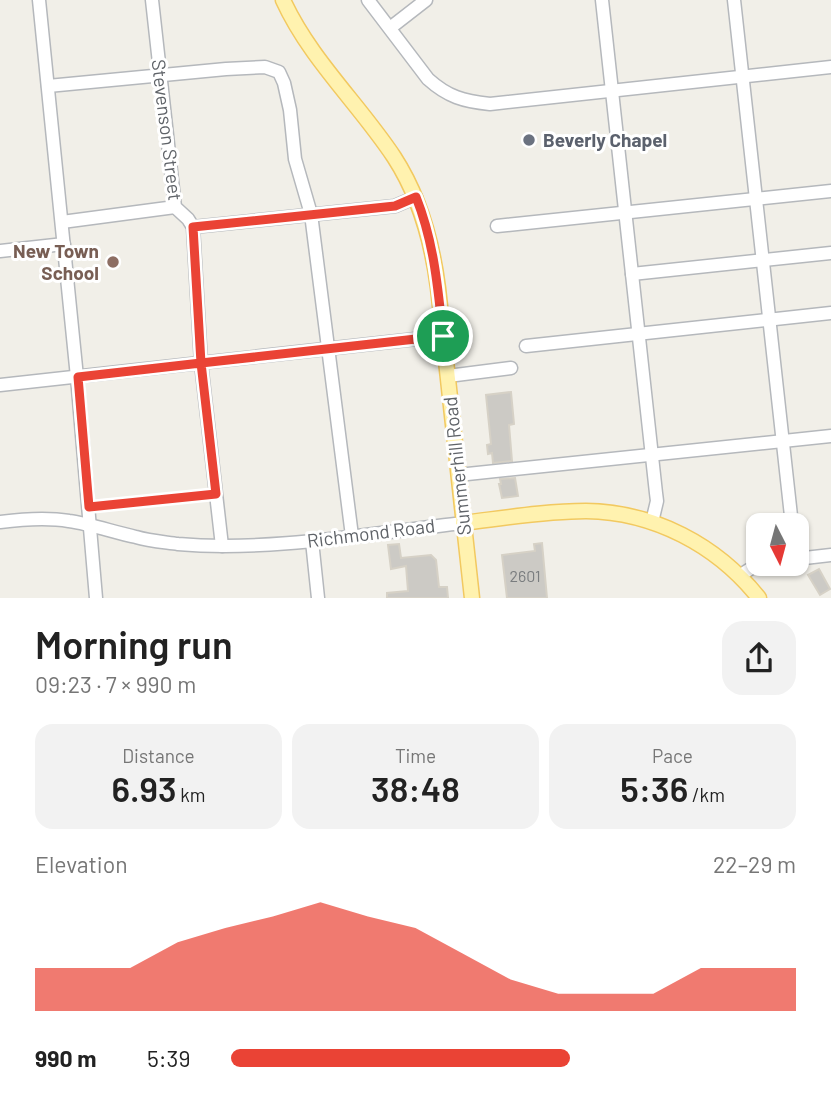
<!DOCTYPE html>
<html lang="en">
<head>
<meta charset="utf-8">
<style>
	:root { --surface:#fff; --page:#f2f2f2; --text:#222; --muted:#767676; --accent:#ea4335 }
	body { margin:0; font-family:Barlow,sans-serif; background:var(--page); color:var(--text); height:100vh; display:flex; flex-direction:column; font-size:26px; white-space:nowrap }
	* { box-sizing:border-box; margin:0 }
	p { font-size:23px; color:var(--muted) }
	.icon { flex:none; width:38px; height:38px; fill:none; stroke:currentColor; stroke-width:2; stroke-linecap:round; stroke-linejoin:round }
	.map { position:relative; height:598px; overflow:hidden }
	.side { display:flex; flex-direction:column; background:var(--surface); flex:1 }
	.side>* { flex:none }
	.needle { width:46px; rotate:174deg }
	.buttons { position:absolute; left:746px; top:513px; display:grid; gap:14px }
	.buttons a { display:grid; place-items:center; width:63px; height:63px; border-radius:14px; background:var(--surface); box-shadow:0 2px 5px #0004; font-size:35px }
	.pin { position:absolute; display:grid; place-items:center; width:60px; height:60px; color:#fff; margin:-30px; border:4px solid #fff; border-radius:50%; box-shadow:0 2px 7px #0007 }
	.round { display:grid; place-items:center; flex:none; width:74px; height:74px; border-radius:21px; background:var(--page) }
	.overview { display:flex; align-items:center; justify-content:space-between; height:119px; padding:0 35px }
	h1 { font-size:38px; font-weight:600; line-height:52px }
	.figures { display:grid; grid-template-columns:repeat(3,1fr); gap:10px; height:119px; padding:7px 35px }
	.figures div { display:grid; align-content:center; border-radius:18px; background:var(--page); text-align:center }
	.figures b { font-size:35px; font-weight:600 }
	.figures small { font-size:19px; font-weight:400 }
	.figures p { font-size:19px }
	.chart { height:196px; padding:14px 35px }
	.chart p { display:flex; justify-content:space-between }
	.chart svg { width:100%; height:126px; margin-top:7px; fill:var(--accent); opacity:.7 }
	ul { padding:0 35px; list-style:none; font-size:23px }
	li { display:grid; grid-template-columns:112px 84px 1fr; align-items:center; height:52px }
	li i { height:18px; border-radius:9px; background:var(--accent) }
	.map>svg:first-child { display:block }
	.building { fill:#cccac5; stroke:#d6d1c6; stroke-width:2 }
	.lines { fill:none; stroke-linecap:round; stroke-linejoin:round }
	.minor-casing { stroke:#b5b8bc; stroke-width:15 }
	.major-casing { stroke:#f2c960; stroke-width:17 }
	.path { stroke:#9cc7a9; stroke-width:2; stroke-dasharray:7 3.5; stroke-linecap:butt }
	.minor { stroke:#fff; stroke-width:12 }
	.major { stroke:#fff2af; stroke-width:14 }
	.route-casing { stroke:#fff; stroke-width:14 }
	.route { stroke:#ea4335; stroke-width:9 }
	.worship-dot { fill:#6b7280; stroke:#fff; stroke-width:2.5 }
	.education-dot { fill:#8d6e63; stroke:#fff; stroke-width:2.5 }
	.labels { text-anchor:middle; stroke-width:6; stroke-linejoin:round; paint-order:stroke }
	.number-label { font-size:16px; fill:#7a7d7f }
	.street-label { font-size:19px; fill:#5f6368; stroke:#fff }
	.worship-label { font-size:19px; font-weight:bold; fill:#5b616d; stroke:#fff; text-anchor:start }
	.education-label { font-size:19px; font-weight:bold; fill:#785e54; stroke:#fff; text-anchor:end }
</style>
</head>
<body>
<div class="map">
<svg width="831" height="598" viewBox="0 0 831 598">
	<rect width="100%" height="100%" fill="#f1efe8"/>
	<g class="building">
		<polygon points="511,392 514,424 509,425 512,461 493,463 492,453 488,454 487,445 491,444 486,395"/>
		<polygon points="515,478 518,496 502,498 499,484 501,484 500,479"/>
		<polygon points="542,543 547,598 507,598 502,555 535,551 534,544"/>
		<polygon points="399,544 401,558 431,555 436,560 439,587 447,587 448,598 387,598 387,593 408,591 406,566 391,569 388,545"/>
		<polygon points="819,569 830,589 820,595 808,575"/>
	</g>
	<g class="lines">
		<defs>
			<g id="minor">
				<polyline points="39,0 77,377 96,598"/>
				<polyline points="152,0 175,207 188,219 193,227 201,363 222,546"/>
				<path d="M368 0 428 79C448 97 463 101 490 104L831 67"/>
				<polyline points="602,0 656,493 657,501 652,522"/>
				<polyline points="734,0 792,525"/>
				<polyline points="390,28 426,0"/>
				<polyline points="48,86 226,69 265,67 279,72 284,83 290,110 295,159 311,214 352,536"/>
				<polyline points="62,222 175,207"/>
				<polyline points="497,226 831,191"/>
				<polyline points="193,227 395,206 416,197"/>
				<polyline points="0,251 64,244"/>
				<polyline points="632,274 831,253"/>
				<polyline points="526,346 831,313"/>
				<polyline points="448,376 511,368"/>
				<polyline points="0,385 443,336"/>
				<polyline points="458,475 831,436"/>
				<path d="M0 522C23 519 46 517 69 521 91 524 113 532 136 537 149 541 164 542 178 544 270 552 371 533 463 523"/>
				<polyline points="312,541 318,598"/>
				<polyline points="796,559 831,555"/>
				<polyline points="739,576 758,564"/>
			</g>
			<g id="major">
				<path d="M283 0C310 59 359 104 394 157 420 197 432 241 438 288L472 598"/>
				<path d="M463 523C504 518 546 511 586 511 654 512 717 545 759 598"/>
			</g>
		</defs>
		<use href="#minor" class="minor-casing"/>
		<use href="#major" class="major-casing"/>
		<polyline class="path" points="99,506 205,496"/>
		<use href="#minor" class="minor"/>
		<use href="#major" class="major"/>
	</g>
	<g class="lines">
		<defs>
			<path id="route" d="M443 336C438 288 434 242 416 197L395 206 193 227 201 363 78 377 89 507 216 494 201 363 443 336"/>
		</defs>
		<use href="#route" class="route-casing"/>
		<use href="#route" class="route"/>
	</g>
	<circle class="worship-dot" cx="529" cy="140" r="7"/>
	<circle class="education-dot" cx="113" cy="262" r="7"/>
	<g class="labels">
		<g class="number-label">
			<text x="525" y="582">2601</text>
		</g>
		<g class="street-label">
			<text transform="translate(167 130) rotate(83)" y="7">Stevenson Street</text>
			<text transform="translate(457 466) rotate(-96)" y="7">Summerhill Road</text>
			<text transform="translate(371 533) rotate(-7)" y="7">Richmond Road</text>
		</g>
		<g class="worship-label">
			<text x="543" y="147">Beverly Chapel</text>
		</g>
		<g class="education-label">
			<text x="99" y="258">New Town<tspan x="99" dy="22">School</tspan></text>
		</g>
	</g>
</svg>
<div class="buttons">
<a><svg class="needle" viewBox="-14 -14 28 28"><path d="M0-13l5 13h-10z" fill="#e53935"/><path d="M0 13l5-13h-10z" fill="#767676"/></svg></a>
</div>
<div class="pin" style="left:443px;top:336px;background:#1e9e55"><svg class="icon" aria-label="arrive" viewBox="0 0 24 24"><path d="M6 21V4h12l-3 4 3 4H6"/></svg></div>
</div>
<section class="side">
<div class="overview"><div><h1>Morning run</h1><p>09:23 · 7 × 990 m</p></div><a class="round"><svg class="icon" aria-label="share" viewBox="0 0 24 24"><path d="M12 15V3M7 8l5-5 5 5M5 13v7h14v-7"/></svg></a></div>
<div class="figures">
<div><p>Distance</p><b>6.93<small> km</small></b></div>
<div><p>Time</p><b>38:48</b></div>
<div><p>Pace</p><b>5:36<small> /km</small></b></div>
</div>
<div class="chart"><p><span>Elevation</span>22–29 m</p>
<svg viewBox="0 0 160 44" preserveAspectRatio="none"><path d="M0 44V29L10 29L20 29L30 20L40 15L50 11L60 6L70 11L80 15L90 24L100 33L110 38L120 38L130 38L140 29L150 29L160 29V44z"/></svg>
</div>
<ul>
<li><b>990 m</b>5:39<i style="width:60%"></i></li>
</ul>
</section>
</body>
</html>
